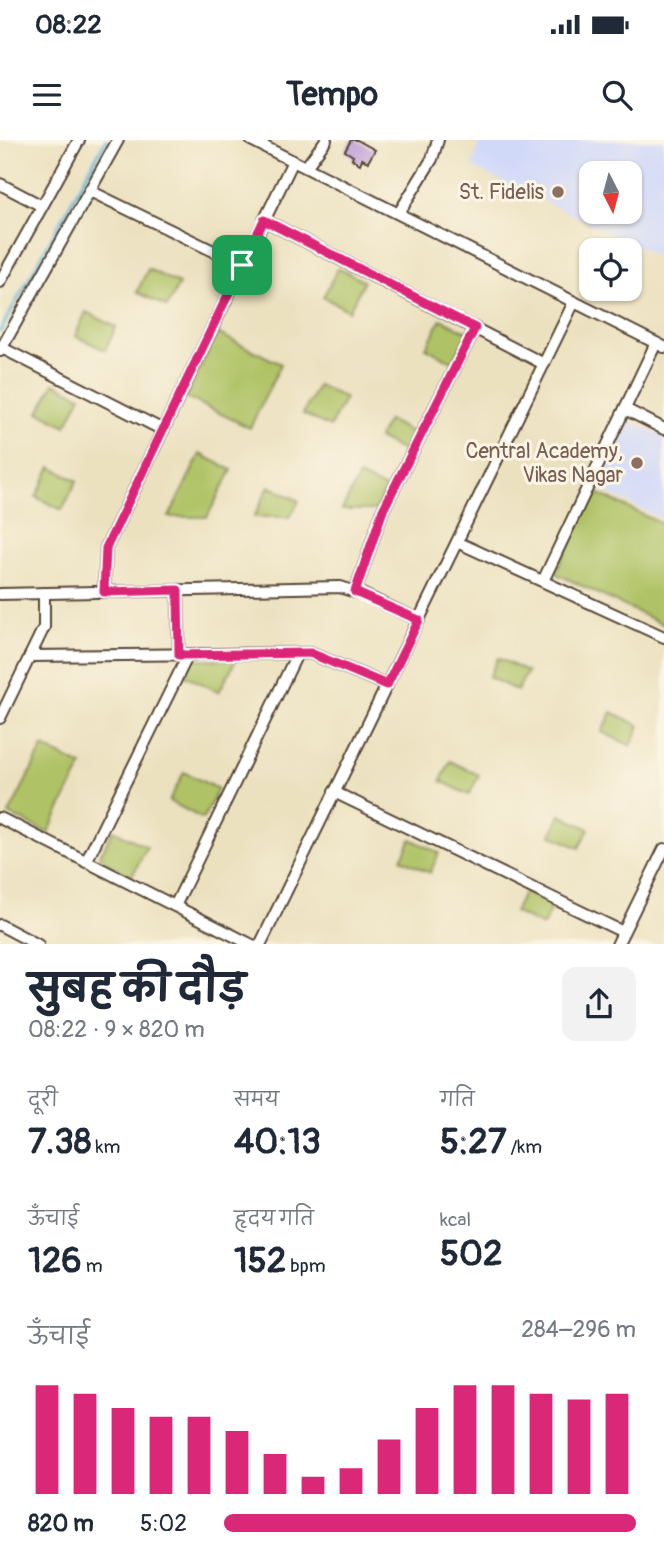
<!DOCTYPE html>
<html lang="hi">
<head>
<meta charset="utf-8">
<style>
	:root { --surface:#fff; --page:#f2f2f3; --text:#1f2937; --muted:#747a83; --accent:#db2777 }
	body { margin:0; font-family:Pangolin,"Playpen Sans Deva",sans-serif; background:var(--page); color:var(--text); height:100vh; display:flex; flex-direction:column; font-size:26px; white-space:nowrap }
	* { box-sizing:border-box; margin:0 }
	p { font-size:23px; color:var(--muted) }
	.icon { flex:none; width:38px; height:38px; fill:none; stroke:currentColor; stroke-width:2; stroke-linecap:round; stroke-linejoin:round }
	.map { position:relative; height:804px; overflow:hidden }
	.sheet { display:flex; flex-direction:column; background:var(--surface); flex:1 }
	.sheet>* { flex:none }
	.needle { width:46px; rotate:174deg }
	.fabs { position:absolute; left:579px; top:21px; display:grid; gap:14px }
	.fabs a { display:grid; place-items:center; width:63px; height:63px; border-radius:14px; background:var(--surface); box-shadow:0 2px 5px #0004; font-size:35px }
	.pin { position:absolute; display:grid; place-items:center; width:60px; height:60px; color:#fff; margin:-30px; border-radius:14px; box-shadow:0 4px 10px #0006 }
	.round { display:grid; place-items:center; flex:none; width:74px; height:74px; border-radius:14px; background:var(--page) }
	.summary { display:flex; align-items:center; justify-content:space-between; height:119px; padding:0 28px }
	h1 { font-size:38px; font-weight:700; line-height:52px }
	.metrics { display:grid; grid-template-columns:repeat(3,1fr); gap:10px; height:119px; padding:7px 28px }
	.metrics div { display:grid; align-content:center }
	.metrics b { font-size:35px; font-weight:700 }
	.metrics small { font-size:19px; font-weight:400 }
	.metrics p { font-size:19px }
	.chart { height:196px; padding:14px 28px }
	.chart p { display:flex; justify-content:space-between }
	.chart svg { width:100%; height:126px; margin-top:7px; stroke:var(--accent); stroke-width:6 }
	ul { padding:0 28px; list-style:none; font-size:23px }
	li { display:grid; grid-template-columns:112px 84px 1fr; align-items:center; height:52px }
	li i { height:18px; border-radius:9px; background:var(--accent) }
	.status { display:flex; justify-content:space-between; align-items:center; height:49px; padding:0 35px; background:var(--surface); direction:ltr }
	.status svg { height:19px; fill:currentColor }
	header { display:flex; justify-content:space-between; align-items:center; height:91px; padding:0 28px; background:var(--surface); font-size:32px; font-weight:700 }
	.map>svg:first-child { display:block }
	.built { fill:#d1d9f9; fill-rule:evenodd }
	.green { fill:#afc265; stroke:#757642; stroke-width:2 }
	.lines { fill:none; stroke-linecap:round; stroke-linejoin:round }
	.stream { stroke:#59b3d6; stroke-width:3.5 }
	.building { fill:#b693d8 }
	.minor-casing { stroke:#564536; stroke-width:14 }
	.minor { stroke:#fff; stroke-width:10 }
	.route-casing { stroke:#fff; stroke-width:14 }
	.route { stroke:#db2777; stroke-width:9 }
	.education-dot { fill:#8d6e63; stroke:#fcf5e5; stroke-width:2.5 }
	.labels { text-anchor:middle; stroke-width:6; stroke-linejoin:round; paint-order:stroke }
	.education-label { font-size:21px; fill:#785e54; stroke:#fcf5e5; text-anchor:end }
</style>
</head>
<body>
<div class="status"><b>08:22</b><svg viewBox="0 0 49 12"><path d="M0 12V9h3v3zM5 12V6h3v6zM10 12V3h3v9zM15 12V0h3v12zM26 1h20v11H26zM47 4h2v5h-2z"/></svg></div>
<header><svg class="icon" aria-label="menu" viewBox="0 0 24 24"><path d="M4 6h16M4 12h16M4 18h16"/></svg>Tempo<svg class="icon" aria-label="search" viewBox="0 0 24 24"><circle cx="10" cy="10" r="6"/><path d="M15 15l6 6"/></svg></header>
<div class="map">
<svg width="664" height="805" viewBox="0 0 664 805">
	<rect width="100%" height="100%" fill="#fcf5e5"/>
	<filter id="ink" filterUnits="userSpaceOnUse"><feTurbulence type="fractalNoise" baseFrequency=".0143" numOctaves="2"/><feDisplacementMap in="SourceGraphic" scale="14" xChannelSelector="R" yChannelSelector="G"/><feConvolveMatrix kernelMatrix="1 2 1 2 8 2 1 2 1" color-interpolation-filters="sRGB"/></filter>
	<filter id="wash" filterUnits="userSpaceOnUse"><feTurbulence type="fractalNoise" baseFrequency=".00686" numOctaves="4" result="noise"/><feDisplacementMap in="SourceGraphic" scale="28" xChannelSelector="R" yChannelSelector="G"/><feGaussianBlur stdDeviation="1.57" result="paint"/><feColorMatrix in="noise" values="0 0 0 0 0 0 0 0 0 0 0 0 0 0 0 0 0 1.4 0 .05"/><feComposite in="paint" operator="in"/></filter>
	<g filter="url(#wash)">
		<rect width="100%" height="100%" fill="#ece1bf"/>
		<g class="built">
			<path d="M480 0H664V119L472 27ZM592 33H630V72H592Z"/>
			<polygon points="630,281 664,297 664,380 597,348"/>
		</g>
		<g class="green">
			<polygon points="338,128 364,141 349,171 323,157"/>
			<polygon points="148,129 179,144 167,167 137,152"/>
			<polygon points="86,172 116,187 105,210 75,196"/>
			<polygon points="441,179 468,192 453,222 426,208"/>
			<polygon points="217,193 281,224 250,288 186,257"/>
			<polygon points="54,243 81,256 66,286 39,272"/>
			<polygon points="318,245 345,258 330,287 303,274"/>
			<polygon points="388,280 415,294 405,312 378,298"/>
			<polygon points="200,314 232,330 207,377 169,377"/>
			<polygon points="51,327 77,341 62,370 36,357"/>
			<polygon points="359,336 386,349 375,370 342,370"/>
			<polygon points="269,346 299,361 290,377 254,377"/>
			<polygon points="595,352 664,385 664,485 555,433"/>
			<polygon points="498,518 527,532 517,551 489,537"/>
			<polygon points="193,519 236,520 219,552 185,535"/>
			<polygon points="612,572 640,586 631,606 602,592"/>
			<polygon points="43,607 82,626 48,693 9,674"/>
			<polygon points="450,621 479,635 469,655 441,641"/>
			<polygon points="184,632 218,649 203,679 169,661"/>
			<polygon points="560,675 589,689 579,708 551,695"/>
			<polygon points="113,690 147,707 132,736 98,719"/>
			<polygon points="411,699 439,713 430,733 401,719"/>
			<polygon points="524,752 552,766 543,786 514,772"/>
		</g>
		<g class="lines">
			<polyline class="stream" points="0,191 106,0"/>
		</g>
		<g id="blocks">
			<polygon class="building" points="351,0 357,0 375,10 368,22 362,19 360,24 352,19 353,16 345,11"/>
		</g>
	</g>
	<g filter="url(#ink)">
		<use href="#blocks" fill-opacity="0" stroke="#564536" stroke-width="2"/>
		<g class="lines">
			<defs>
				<g id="minor">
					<polyline points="251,0 664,207"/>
					<polyline points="306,27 326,0"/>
					<polyline points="0,44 42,66"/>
					<polyline points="90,51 242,125"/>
					<polyline points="399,73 432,19 438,0"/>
					<polyline points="264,80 544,224"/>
					<polyline points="0,142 79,0"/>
					<polyline points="2,208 163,290"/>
					<polyline points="0,211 118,0"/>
					<polyline points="625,269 664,289"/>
					<polyline points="457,402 664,497"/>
					<polyline points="543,441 656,203"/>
					<polyline points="178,450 179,515"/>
					<polyline points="104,452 106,408 293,21"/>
					<polyline points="355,452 383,370 475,188"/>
					<polyline points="0,454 340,447 362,454 419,480"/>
					<polyline points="30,516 310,513 387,545"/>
					<polyline points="0,578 44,487 44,453"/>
					<polyline points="334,652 623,792"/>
					<polyline points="0,678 252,805"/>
					<polyline points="86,722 188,515"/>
					<polyline points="175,766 297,514"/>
					<polyline points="0,785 38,805"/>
					<polyline points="260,805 574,162"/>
					<polyline points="617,805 664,709"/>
				</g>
			</defs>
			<use href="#minor" class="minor-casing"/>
			<use href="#minor" class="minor"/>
		</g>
	</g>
	<g class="lines" filter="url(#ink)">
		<defs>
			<polygon id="route" points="264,80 475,188 383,370 355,452 419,480 387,545 310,513 179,515 178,450 104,452 106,408"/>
		</defs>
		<use href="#route" class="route-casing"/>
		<use href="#route" class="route"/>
	</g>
	<g class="education-dot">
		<circle cx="558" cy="52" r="7"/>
		<circle cx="637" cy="323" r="7"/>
	</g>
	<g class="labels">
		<g class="education-label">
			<text x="544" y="59">St. Fidelis</text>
			<text x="623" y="318">Central Academy,<tspan x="623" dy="24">Vikas Nagar</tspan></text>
		</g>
	</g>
</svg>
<div class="fabs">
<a><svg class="needle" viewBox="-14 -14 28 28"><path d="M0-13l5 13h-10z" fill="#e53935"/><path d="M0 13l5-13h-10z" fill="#747a83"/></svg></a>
<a><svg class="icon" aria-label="locate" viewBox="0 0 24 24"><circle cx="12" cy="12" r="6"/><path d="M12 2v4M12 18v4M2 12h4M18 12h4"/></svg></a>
</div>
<div class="pin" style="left:242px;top:125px;background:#1e9e55"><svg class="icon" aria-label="arrive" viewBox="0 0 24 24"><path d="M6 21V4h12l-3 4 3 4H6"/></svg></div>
</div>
<section class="sheet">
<div class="summary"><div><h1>सुबह की दौड़</h1><p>08:22 · 9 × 820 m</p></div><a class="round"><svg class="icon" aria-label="share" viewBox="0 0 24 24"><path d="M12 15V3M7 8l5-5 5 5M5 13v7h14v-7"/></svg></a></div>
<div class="metrics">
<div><p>दूरी</p><b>7.38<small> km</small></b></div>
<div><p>समय</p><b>40:13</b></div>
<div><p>गति</p><b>5:27<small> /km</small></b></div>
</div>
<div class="metrics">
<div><p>ऊँचाई</p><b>126<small> m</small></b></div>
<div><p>हृदय गति</p><b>152<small> bpm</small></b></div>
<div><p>kcal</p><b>502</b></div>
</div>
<div class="chart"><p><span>ऊँचाई</span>284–296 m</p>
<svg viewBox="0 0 160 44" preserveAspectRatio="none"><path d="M5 44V6M15 44V9M25 44V14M35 44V17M45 44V17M55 44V22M65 44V30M75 44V38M85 44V35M95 44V25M105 44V14M115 44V6M125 44V6M135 44V9M145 44V11M155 44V9"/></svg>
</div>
<ul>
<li><b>820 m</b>5:02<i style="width:100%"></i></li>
</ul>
</section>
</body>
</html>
